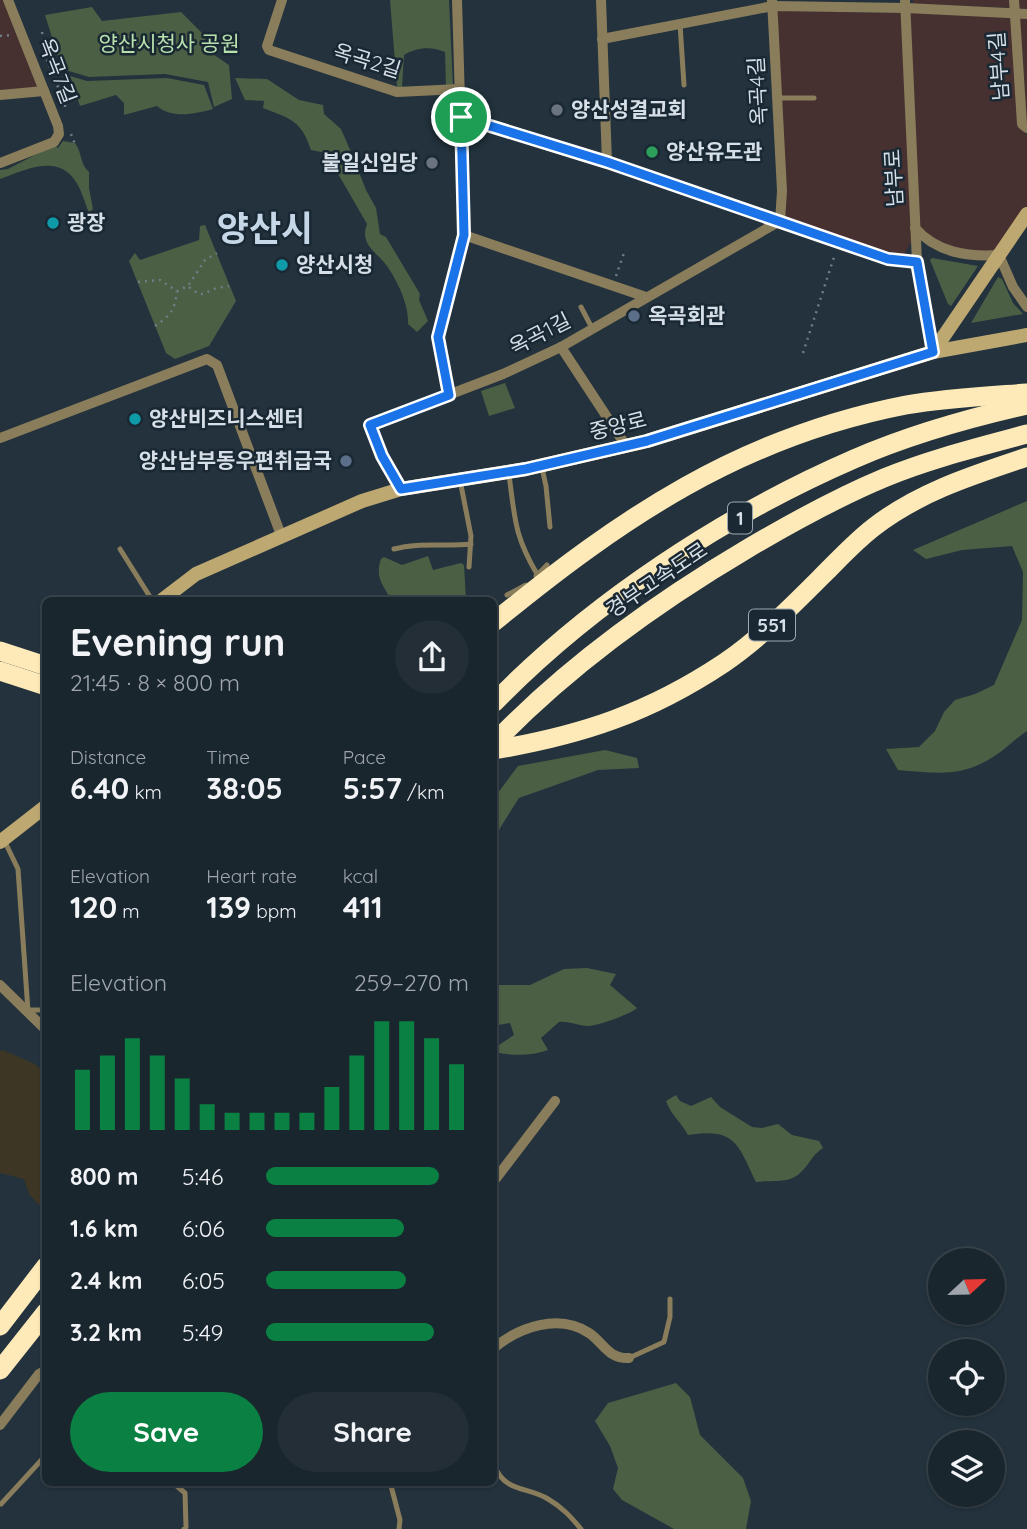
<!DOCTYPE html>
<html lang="en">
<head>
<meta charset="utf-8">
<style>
	:root { --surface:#1a262e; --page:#232e36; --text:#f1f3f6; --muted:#9fa5aa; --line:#38434a; --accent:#0b8043 }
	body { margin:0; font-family:Quicksand,"Noto Sans KR",sans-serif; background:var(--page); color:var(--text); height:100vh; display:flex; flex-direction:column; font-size:26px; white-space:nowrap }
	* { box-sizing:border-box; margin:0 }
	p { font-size:23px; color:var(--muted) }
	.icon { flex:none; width:38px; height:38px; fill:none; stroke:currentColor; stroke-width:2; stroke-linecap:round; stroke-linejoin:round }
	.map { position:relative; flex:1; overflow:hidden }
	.details { position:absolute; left:42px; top:597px; width:455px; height:889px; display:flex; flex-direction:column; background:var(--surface); border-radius:10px; box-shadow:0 2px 5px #0004,0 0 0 2px var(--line) }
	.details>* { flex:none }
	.needle { width:46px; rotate:68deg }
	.tools { position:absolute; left:928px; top:1248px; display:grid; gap:14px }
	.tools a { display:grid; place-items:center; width:77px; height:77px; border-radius:50%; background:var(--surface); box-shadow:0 2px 5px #0004,0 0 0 2px var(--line); font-size:35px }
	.pin { position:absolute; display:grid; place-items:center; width:60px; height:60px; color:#fff; margin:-30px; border:4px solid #fff; border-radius:50%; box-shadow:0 2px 7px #0007 }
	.round { display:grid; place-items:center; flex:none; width:74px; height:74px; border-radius:37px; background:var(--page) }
	.summary { display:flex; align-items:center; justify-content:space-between; height:119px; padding:0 28px }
	h1 { font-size:38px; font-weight:700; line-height:52px }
	.figures { display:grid; grid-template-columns:repeat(3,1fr); gap:10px; height:119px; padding:7px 28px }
	.figures div { display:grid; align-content:center }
	.figures b { font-size:30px; font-weight:700 }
	.figures small { font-size:19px; font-weight:400 }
	.figures p { font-size:19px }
	.chart { height:196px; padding:14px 28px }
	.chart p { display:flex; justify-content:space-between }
	.chart svg { width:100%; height:126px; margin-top:7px; stroke:var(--accent); stroke-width:6 }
	.action { display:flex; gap:14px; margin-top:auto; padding:14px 28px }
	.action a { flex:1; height:80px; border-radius:42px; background:var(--accent); color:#fff; font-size:28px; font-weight:700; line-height:80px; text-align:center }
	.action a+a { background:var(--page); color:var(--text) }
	ul { padding:0 28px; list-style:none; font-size:23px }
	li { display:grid; grid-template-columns:112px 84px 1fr; align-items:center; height:52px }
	li i { height:18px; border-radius:9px; background:var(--accent) }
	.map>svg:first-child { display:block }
	.commercial { fill:#463130 }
	.industrial { fill:#3e3625 }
	.green { fill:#4b5f45 }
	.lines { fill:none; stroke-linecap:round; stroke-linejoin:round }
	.path { stroke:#707c86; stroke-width:2.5; stroke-dasharray:2 5; stroke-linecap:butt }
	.lane { stroke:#8a7d5b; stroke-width:5 }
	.street { stroke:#8a7d5b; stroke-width:10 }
	.secondary { stroke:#bda872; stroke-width:14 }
	.highway { stroke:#fdeab8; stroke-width:19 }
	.route-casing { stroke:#fff; stroke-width:14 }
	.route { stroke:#1a73e8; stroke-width:9 }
	.worship-dot { fill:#6b7280; stroke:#192833; stroke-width:2.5 }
	.leisure-dot { fill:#2e9e5b; stroke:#192833; stroke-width:2.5 }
	.culture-dot { fill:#0f9aa8; stroke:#192833; stroke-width:2.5 }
	.service-dot { fill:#5c6f8a; stroke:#192833; stroke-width:2.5 }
	.labels { text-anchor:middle; stroke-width:5; stroke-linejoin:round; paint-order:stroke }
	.shield { fill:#192833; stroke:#9da8b1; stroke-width:2 }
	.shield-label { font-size:19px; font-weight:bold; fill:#d6dfe7 }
	.park-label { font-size:21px; fill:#b7e0ac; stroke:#192833 }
	.street-label { font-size:21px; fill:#d6dfe7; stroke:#192833 }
	.poi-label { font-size:21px; font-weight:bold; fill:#d6dfe7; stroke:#192833; text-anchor:start }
	.town-label { font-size:35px; font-weight:bold; fill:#c6d8e8; stroke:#192833 }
</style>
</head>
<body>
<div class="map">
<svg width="1027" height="1529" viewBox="0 0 1027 1529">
	<rect width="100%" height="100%" fill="#23323d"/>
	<g class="commercial">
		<polygon points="0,0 6,0 42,89 0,93"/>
		<polygon points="913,0 1027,0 1027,126 1013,8 913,4"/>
		<polygon points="777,11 901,13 912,241 905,253 891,255 783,219"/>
		<polygon points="910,11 1012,15 1019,127 1027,135 1027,208 996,252 977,253 943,246 918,226"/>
	</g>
	<polygon class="industrial" points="3,1050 35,1064 45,1073 45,1200 39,1205 29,1194 24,1179 0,1173 0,1051"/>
	<g class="green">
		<path d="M390 0H449L453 86 446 87 445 52C432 46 416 47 404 55L402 88 397 87Z"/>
		<polygon points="92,7 102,21 181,12 205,36 207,50 229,65 232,99 214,107 208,82 165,74 89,77 62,69 45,15"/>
		<path d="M70 76 87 81 167 78 204 85 213 109C195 114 172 119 157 106L124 115V103L116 95 80 106Z"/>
		<path d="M235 78 267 79 299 100 323 105 324 114 341 129 351 152 366 190 376 208 380 234 386 237 420 294 419 300 428 321 417 332 408 324C409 305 398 282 387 266 377 252 359 245 367 224L326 153 311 150C301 120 291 119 263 108L264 101 245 100Z"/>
		<path d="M63 141 75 143C82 152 80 165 89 172V188L93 209 89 213C85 203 82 191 76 182 58 153 25 170 0 179V170L8 169 54 145 58 148Z"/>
		<polygon points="205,225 236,301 209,346 175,359 166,353 129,261 135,253 140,260 199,240 200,226"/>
		<polygon points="932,258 978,266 951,306 948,304 930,260"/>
		<polygon points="998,277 1002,279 1013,303 1023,314 971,323"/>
		<polygon points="505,383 515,408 489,416 481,391"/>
		<path d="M1027 501V731C1016 738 1007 748 996 755 963 778 936 773 898 770L886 749 919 747 935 731 944 712 955 700 975 694 994 685 1022 620 1023 572 1012 546 962 550 926 559 913 550Z"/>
		<path d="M428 556 433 570 461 563 464 565 466 600 391 599C382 584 375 576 381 559L384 557 402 565Z"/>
		<polygon points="605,750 637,758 639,768 598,770 519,798 500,828 494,844 494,798 518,766"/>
		<path d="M587 968 616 974 610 985 637 1008C631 1014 597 1026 588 1026 578 1026 569 1021 559 1022L541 1038 548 1050C530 1056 514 1056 494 1052L499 1045 514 1035 510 1023 498 1025 494 1012V985H530L564 969Z"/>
		<path d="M676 1095 680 1101 691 1106 711 1097 720 1107 752 1127 762 1128 778 1124 792 1135 819 1141 823 1148C811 1156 810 1164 800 1173 789 1184 770 1180 756 1182 738 1145 736 1127 688 1135 681 1122 671 1115 666 1101Z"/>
		<polygon points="676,1383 690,1397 700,1435 743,1478 751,1501 746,1529 674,1529 622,1500 613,1489 618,1468 610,1446 595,1421 608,1403"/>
	</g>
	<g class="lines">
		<g class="path">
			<polyline points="42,32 46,58 65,104 65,111"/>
			<polyline points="0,36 12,35"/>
			<polyline points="71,134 75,144"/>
			<polyline points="616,276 624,253"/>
			<polyline points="138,282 160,280 177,291 188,286 205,260 217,253"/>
			<path d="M189 287C204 299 202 293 217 288 221 287 225 287 229 286"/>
			<path d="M155 326C170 316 175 310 177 291"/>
			<polyline points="803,353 835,254"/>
		</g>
		<g class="lane">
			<polyline points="680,24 684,85"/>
			<polyline points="777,98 814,98"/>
			<polyline points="581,307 592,328"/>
			<polyline points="542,468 546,486 550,527"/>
			<path d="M509 475C515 518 514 535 537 574"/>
			<polyline points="460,480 471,536 469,567"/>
			<polyline points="120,549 152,600"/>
			<path d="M394 549C419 542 445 547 471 544"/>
			<polyline points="536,576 547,565"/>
			<polyline points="507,595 526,585"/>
			<polyline points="5,842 18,869 28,1011"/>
			<polyline points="28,1010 46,1010"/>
			<polyline points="629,1358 664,1342 670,1317 670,1299"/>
			<path d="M494 1465C505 1493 527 1486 548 1499 562 1507 571 1517 581 1529"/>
			<polyline points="172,1482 185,1493 186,1527 184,1529"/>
			<polyline points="390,1482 400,1520 399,1529"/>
			<polyline points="1,1504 46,1455"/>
		</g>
		<g class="street">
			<polyline points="282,0 267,46 269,50 397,92 460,89"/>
			<polyline points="601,0 607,162"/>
			<polyline points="905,0 917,262 933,352"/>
			<polyline points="1014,0 1022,124 1027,128"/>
			<polyline points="602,39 773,6 906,8 1027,14"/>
			<polyline points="0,95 44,91"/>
			<polyline points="461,117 607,162 888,259 917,262"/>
			<polyline points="0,163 54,142 59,134 58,126 8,0"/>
			<path d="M915 228C937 253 968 257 999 255L1013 287 1027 307"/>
			<polyline points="464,235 646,297"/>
			<polyline points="561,347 626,446"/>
			<polyline points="449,395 438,337 464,235 457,0"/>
			<polyline points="0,438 207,359 217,365 281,535"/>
			<polyline points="401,489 382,456 370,425 503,374 561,347 780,221 782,191 772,0"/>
			<polyline points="0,985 46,1030"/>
			<polyline points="494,1181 555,1101"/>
			<path d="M494 1348C519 1327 559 1313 589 1333 604 1343 608 1359 629 1358"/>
			<polyline points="0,1425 39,1374 46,1370"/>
		</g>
		<g class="secondary">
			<polyline points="933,352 1027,335"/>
			<polyline points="162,600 196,574 362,501 401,489 526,469 647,441 933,352 1027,214"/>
			<polyline points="0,842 46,806"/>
		</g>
		<g class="highway">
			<path d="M494 622C621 518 740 437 906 405 946 398 987 396 1027 393"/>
			<polyline points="0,651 46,666"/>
			<polyline points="0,671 46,686"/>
			<path d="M494 703C592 602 725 515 854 459 909 435 969 418 1027 405"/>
			<path d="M494 743C568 666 654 604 747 549 791 523 836 498 884 478 930 459 979 447 1027 434"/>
			<path d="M494 750C582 735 649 713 724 663 762 637 795 603 827 571 842 556 857 540 874 527 919 492 973 475 1027 457"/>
			<polyline points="0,1326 46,1266"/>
			<polyline points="0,1370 46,1312"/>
		</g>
	</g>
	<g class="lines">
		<defs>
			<polygon id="route" points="461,117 607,162 888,259 917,262 933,352 647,441 526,469 401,489 382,456 370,425 449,395 438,337 464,235"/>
		</defs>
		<use href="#route" class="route-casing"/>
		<use href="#route" class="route"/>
	</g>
	<g class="worship-dot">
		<circle cx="557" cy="110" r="7"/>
		<circle cx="432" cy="163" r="7"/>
	</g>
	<circle class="leisure-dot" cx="652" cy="152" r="7"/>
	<g class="culture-dot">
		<circle cx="53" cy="223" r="7"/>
		<circle cx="282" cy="265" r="7"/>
		<circle cx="135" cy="419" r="7"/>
	</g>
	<g class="service-dot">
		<circle cx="634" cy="316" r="7"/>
		<circle cx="346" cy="461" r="7"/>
	</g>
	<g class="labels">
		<g class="shield">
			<rect x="728" y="502.5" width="24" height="31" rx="5"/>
			<rect x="749" y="609.5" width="46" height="31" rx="5"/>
		</g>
		<g class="shield-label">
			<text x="740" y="525">1</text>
			<text x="772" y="632">551</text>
		</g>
		<g class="park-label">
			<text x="169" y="51">양산시청사 공원</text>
		</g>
		<g class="street-label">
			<text transform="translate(367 61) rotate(17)" y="7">옥곡2길</text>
			<text transform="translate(999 66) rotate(-94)" y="7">남부4길</text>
			<text transform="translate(57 71) rotate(69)" y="7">옥곡7길</text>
			<text transform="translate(758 91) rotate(-93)" y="7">옥곡4길</text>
			<text transform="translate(894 178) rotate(-93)" y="7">남부로</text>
			<text transform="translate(540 334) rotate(-27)" y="7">옥곡1길</text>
			<text transform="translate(618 426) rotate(-14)" y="7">중앙로</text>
			<text transform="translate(657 580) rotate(-34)" y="7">경부고속도로</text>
		</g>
		<g class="poi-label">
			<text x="571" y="117">양산성결교회</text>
			<text x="666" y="159">양산유도관</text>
			<text x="418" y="170" text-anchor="end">불일신임당</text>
			<text x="67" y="230">광장</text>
			<text x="296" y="272">양산시청</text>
			<text x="648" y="323">옥곡회관</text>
			<text x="149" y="426">양산비즈니스센터</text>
			<text x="332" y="468" text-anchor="end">양산남부동우편취급국</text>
		</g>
		<g class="town-label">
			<text x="265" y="241">양산시</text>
		</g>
	</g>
</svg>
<div class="tools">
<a><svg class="needle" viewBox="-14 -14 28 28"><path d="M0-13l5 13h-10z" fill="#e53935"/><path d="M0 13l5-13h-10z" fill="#9fa5aa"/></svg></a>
<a><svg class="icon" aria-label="locate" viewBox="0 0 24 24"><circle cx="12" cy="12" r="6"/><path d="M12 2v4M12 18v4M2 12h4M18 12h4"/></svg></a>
<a><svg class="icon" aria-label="layers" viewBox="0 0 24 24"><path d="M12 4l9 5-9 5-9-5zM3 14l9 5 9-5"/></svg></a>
</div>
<div class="pin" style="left:461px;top:117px;background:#1e9e55"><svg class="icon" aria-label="arrive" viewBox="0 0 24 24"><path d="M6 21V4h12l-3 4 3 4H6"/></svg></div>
<section class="details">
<div class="summary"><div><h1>Evening run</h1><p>21:45 · 8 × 800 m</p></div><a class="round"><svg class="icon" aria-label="share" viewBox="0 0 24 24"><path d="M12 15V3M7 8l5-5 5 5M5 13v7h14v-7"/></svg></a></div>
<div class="figures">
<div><p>Distance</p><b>6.40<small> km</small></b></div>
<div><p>Time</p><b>38:05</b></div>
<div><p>Pace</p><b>5:57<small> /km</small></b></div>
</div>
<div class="figures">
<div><p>Elevation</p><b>120<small> m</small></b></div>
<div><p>Heart rate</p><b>139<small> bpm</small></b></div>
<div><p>kcal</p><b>411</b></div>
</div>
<div class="chart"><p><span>Elevation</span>259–270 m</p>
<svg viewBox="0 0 160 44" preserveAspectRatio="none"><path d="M5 44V23M15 44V18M25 44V12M35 44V18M45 44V26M55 44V35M65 44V38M75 44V38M85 44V38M95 44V38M105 44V29M115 44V18M125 44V6M135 44V6M145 44V12M155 44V21"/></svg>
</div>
<ul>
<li><b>800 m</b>5:46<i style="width:85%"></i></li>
<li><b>1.6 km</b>6:06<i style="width:68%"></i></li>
<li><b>2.4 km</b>6:05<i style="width:69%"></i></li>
<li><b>3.2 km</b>5:49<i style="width:83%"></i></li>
</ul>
<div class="action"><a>Save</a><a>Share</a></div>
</section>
</div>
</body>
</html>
